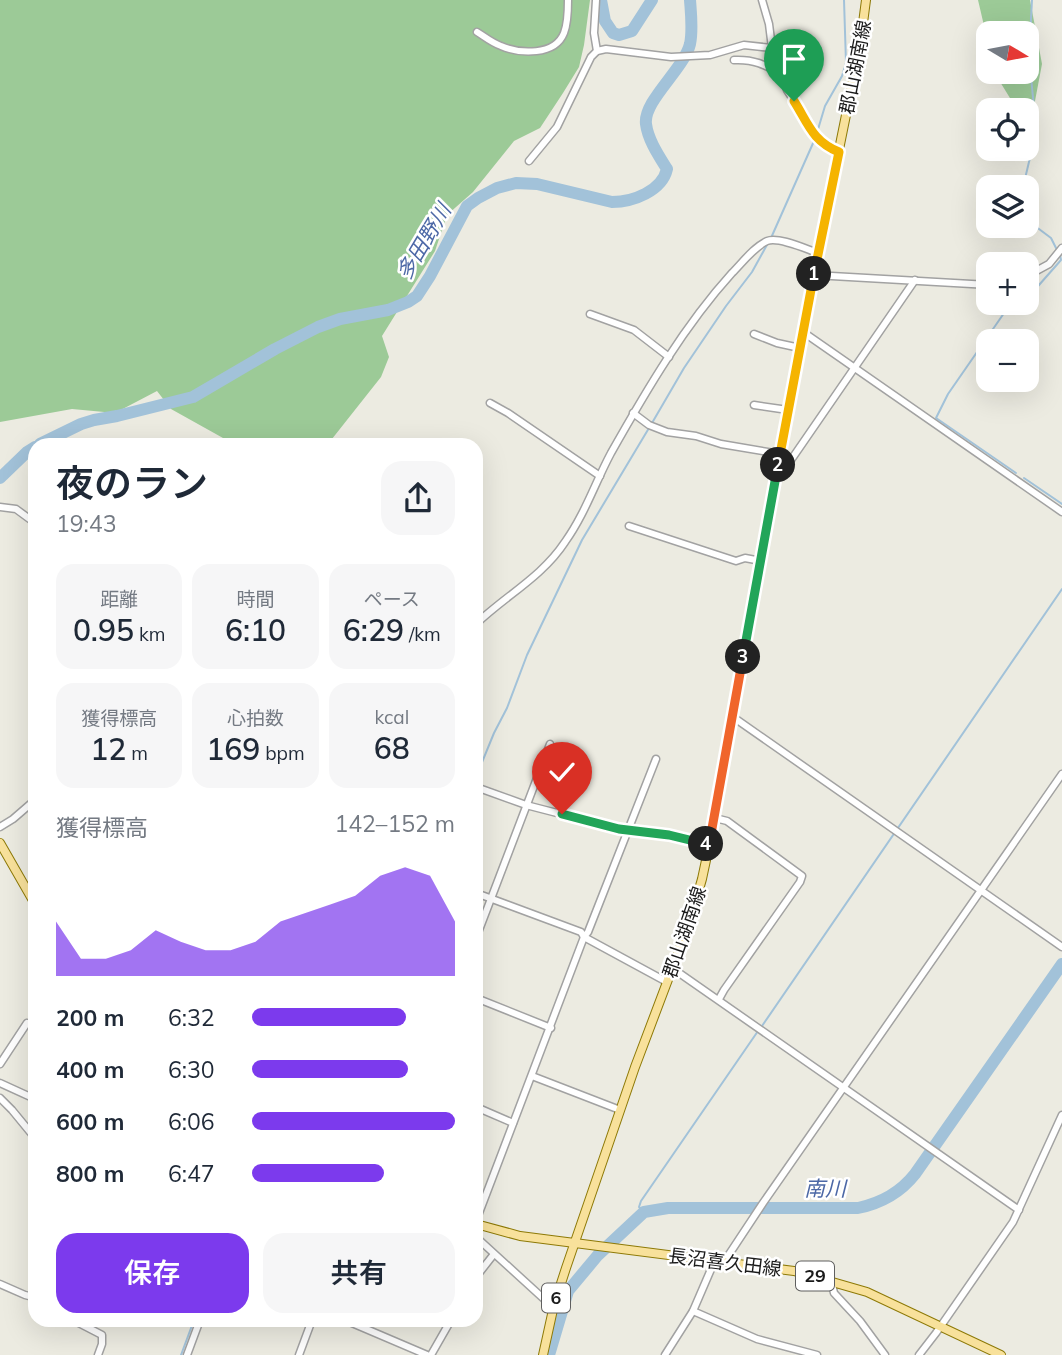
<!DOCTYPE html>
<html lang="ja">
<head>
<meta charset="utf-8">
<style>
	:root { --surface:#fff; --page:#f6f6f7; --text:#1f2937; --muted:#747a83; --accent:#7c3aed }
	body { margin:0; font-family:Mulish,"Noto Sans JP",sans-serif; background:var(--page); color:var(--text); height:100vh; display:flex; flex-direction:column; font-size:26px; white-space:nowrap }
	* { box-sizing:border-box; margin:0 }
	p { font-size:23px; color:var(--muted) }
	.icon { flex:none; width:38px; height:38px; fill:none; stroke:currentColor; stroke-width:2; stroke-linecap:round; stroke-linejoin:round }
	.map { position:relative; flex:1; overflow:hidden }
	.sheet { position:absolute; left:28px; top:438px; width:455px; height:889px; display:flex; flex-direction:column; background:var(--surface); border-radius:21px; box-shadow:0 7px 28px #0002 }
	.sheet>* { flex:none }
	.needle { width:46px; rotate:100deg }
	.fabs { position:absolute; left:976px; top:21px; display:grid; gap:14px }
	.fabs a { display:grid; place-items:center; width:63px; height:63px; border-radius:14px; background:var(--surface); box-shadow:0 7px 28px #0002; font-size:35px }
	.pin { position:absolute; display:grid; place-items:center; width:60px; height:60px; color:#fff; margin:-72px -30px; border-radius:50% 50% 50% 0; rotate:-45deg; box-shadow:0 0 7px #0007 }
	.pin .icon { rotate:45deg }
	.km { position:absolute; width:35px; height:35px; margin:-18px; border-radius:50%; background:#222; color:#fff; font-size:19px; line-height:35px; text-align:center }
	.round { display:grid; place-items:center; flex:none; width:74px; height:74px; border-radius:21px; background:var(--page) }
	.head { display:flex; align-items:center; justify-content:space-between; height:119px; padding:0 28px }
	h1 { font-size:38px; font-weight:600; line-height:52px }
	.stats { display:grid; grid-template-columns:repeat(3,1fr); gap:10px; height:119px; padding:7px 28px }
	.stats div { display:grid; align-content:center; border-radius:18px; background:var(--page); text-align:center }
	.stats b { font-size:30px; font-weight:600 }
	.stats small { font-size:19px; font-weight:400 }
	.stats p { font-size:19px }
	.chart { height:196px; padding:14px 28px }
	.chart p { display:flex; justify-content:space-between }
	.chart svg { width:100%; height:126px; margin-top:7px; fill:var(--accent); opacity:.7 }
	.cta { display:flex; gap:14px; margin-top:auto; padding:14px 28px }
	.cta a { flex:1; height:80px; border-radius:21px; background:var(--accent); color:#fff; font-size:28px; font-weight:600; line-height:80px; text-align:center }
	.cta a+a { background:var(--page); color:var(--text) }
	ul { padding:0 28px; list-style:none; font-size:23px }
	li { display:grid; grid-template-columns:112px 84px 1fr; align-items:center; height:52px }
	li i { height:18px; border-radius:9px; background:var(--accent) }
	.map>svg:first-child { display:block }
	.forest { fill:#9cca97 }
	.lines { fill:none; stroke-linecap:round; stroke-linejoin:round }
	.stream { stroke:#a2c2d9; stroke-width:2 }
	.river { stroke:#a2c2d9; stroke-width:12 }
	.minor-casing { stroke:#a2a2a2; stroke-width:9 }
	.major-casing { stroke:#8d7906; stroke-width:10 }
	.minor { stroke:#fff; stroke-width:6 }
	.major { stroke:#f8e19b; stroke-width:8 }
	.split-1-casing { stroke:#fff; stroke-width:14 }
	.split-2-casing { stroke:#fff; stroke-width:14 }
	.split-3-casing { stroke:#fff; stroke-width:14 }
	.split-4-casing { stroke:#fff; stroke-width:14 }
	.split-5-casing { stroke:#fff; stroke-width:14 }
	.split-1 { stroke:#f5b400; stroke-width:9 }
	.split-2 { stroke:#f5b400; stroke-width:9 }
	.split-3 { stroke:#22a559; stroke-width:9 }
	.split-4 { stroke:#f0652b; stroke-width:9 }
	.split-5 { stroke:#22a559; stroke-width:9 }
	.labels { text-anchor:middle; stroke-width:5; stroke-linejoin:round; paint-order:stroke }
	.shield { fill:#fff; stroke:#5f5f5f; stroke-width:2 }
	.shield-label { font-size:18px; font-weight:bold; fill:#1b1b1b }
	.street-label { font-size:19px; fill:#1b1b1b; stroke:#fff }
	.water-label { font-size:21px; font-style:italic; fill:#4c68a6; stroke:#fff }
</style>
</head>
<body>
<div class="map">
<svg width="1062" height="1355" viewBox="0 0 1062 1355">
	<rect width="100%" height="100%" fill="#ecebe1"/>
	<g class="forest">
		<polygon points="0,0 590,0 584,45 579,67 563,93 540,128 514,141 473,192 447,215 435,251 382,336 389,357 381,377 328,444 246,444 223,438 171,409 157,391 115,413 72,409 0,422"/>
		<polygon points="978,0 1030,0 1042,64 1035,101 1025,110 1013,103 994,72 1027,72 1027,33 989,33 989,47"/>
	</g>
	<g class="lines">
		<g class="stream">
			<polyline points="816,136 825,106 842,76 846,63 844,0"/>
			<polyline points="1023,187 1034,141 1034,108 1029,56 1032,0"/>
			<polyline points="1027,220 1051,238 1057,250"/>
			<polyline points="771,238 814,141"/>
			<polyline points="1027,295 1032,293 1061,260 1060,255"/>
			<polyline points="1011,303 948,394 936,418 1016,473"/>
			<polyline points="652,423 684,368 726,306 752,272 768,243"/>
			<polyline points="1024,478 1062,504"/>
			<polyline points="476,777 494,733 507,708 527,655 582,540 649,428"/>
			<polyline points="762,1026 1062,589"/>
			<polyline points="644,1212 639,1207 641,1201 758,1031"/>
			<polyline points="181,1355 194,1320"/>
		</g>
		<g class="river">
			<polyline points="601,0 605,21 613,33 619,35 632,31 652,0"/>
			<path d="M40 444 81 424 94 420 117 416 193 397 275 349 318 327 340 319 388 310 408 302 417 296 430 276 467 206 478 198 497 188 516 183 537 184 612 202C633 202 662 191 667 169 659 156 648 140 646 124 643 101 684 69 690 44 693 30 691 14 690 0"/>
			<polyline points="0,478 27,452 35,447"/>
			<path d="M549 1355 568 1291 598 1255 644 1212 668 1208H858C882 1203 900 1193 915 1174L1062 964"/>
		</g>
		<defs>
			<g id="minor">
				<polyline points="596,0 594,33 597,51"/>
				<polyline points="762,0 769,24 772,48 774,49 787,90 802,113 808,127 816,138 827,146 839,152"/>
				<path d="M477 32C485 37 492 43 501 46 520 54 555 56 564 33 568 23 568 10 568 0"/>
				<path d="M734 60C755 59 765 65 783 75"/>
				<polyline points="529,161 557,127 591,57 597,51 606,49 671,57 710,55 744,45 772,48"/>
				<polyline points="814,275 989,285"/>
				<polyline points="1027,276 1049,264 1062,248"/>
				<polyline points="590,314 634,330 669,357"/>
				<polyline points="803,332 1062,512"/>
				<polyline points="754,334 777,343 800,348"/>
				<polyline points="490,403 508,413 600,476"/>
				<polyline points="754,405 788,410"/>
				<polyline points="633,413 649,425 667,432 696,436 721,444 780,454"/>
				<polyline points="777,468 786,466 791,460 915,280"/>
				<polyline points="0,507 16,509 35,523"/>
				<polyline points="629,526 736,561 745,558 761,561"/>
				<path d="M476 624C505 596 542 577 565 542 585 514 595 483 611 453 646 391 684 326 732 273 742 263 754 247 767 241 778 236 806 249 818 253"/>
				<polyline points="733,717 1062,947"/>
				<polyline points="476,787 526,805 619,829 669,835 709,845"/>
				<polyline points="715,818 727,821 802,876 800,882 724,990 719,999"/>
				<polyline points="0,827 13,819 35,800"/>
				<polyline points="476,893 581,932 584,937 667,982"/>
				<polyline points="476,938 550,744"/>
				<polyline points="672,968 1019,1210"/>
				<polyline points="476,998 551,1028"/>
				<polyline points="0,1064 27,1023"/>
				<polyline points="532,1076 620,1110"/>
				<polyline points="0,1083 35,1099"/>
				<polyline points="0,1098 12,1110 35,1138"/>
				<polyline points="476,1107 513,1123"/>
				<polyline points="476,1221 584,937 588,932 656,759"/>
				<polyline points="476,1237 544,1299 554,1305"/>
				<polyline points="724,1262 763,1203 1062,774"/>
				<polyline points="476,1277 494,1254"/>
				<polyline points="831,1280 834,1293 860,1321 885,1355"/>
				<polyline points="0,1284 25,1295 33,1297"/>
				<polyline points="693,1311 757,1339 817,1355"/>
				<polyline points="73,1320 102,1335 102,1344 98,1355"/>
				<polyline points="345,1320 427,1355"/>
				<polyline points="187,1355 200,1320"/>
				<polyline points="299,1355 312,1320"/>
				<polyline points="431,1355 451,1320"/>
				<polyline points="665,1355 693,1311 715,1260"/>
				<polyline points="919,1355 936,1333 1013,1222 1062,1115"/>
			</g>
			<g id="major">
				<polyline points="0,843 35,904"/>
				<polyline points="476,1224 520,1236 794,1271 867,1292 1001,1355"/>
				<polyline points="543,1355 554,1305 566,1268 635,1067 689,924 702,879 715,818 778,462 818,253 860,46 866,0"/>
			</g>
		</defs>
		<use href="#minor" class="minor-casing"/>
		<use href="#major" class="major-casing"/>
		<use href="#minor" class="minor"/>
		<use href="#major" class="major"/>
	</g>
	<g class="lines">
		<defs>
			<path id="split-1" d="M794 101C808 123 812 141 839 152L814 274"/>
			<polyline id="split-2" points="778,465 814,274"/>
			<polyline id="split-3" points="743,657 778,465"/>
			<polyline id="split-4" points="706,844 709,845 743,657"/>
			<polyline id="split-5" points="562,814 619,829 669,835 706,844"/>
		</defs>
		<use href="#split-1" class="split-1-casing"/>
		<use href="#split-2" class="split-2-casing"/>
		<use href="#split-3" class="split-3-casing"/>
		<use href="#split-4" class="split-4-casing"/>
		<use href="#split-5" class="split-5-casing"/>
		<use href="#split-1" class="split-1"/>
		<use href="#split-2" class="split-2"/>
		<use href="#split-3" class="split-3"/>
		<use href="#split-4" class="split-4"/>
		<use href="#split-5" class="split-5"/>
	</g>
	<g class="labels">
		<g class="shield">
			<rect x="796" y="1261.5" width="38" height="29" rx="5"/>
			<rect x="542" y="1283.5" width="28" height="29" rx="5"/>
		</g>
		<g class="shield-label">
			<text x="815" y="1282">29</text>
			<text x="556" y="1304">6</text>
		</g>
		<g class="street-label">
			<text transform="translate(855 67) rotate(-79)" y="7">郡山湖南線</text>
			<text transform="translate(684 932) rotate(-71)" y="7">郡山湖南線</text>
			<text transform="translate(725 1262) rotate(7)" y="7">長沼喜久田線</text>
		</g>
		<g class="water-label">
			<text transform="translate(424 242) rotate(-59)" y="7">多田野川</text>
			<text x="825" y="1196">南川</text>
		</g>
	</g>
</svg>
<div class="fabs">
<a><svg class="needle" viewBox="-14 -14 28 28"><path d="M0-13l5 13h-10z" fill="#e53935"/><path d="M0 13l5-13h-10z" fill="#747a83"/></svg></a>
<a><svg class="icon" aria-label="locate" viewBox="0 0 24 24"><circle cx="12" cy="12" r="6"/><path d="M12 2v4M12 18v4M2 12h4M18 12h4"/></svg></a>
<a><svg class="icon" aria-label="layers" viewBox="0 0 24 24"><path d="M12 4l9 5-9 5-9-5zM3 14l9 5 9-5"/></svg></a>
<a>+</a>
<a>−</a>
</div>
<div class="pin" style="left:794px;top:101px;background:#1e9e55"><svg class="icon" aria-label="arrive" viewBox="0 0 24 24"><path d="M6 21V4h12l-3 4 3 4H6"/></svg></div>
<div class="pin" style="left:562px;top:814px;background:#d93025"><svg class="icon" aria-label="check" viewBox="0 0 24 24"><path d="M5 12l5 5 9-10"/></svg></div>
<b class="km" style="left:814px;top:274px">1</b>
<b class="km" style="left:778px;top:465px">2</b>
<b class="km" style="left:743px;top:657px">3</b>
<b class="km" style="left:706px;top:844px">4</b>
<section class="sheet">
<div class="head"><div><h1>夜のラン</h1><p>19:43</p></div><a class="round"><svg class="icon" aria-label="share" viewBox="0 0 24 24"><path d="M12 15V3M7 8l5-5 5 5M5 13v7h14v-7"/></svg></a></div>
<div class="stats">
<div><p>距離</p><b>0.95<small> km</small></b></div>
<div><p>時間</p><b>6:10</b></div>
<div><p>ペース</p><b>6:29<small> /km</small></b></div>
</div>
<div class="stats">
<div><p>獲得標高</p><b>12<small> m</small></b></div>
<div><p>心拍数</p><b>169<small> bpm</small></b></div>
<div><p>kcal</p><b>68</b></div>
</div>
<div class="chart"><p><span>獲得標高</span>142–152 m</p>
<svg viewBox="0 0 160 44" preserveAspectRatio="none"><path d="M0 44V25L10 38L20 38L30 35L40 28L50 32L60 35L70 35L80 32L90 25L100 22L110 19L120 16L130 9L140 6L150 9L160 25V44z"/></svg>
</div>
<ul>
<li><b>200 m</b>6:32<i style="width:76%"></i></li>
<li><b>400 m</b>6:30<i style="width:77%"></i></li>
<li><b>600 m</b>6:06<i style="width:100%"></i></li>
<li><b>800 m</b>6:47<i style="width:65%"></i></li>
</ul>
<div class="cta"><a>保存</a><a>共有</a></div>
</section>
</div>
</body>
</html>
